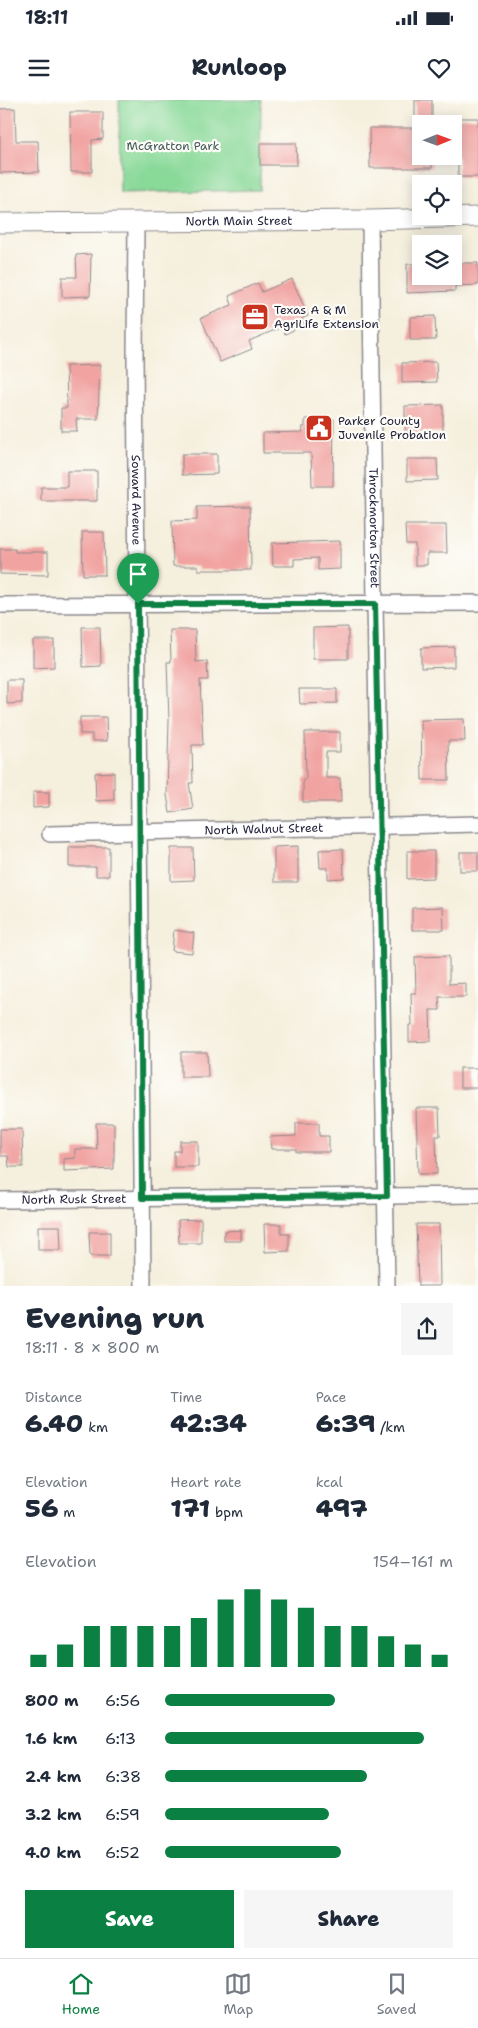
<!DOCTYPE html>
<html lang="en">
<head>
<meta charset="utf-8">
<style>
	:root { --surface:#fff; --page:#f6f6f7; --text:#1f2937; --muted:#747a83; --line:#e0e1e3; --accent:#0b8043 }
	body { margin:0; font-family:"Shantell Sans",sans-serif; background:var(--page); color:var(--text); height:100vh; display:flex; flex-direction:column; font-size:19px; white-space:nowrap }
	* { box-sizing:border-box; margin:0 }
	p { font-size:16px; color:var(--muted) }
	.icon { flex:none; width:28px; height:28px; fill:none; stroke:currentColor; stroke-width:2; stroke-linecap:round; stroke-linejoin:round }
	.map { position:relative; height:1186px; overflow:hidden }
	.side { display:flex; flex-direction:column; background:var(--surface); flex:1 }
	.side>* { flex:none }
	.needle { width:32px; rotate:89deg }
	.tools { position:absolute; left:412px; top:15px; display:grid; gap:10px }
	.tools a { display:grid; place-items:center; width:50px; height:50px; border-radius:0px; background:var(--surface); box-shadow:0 2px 12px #0003; font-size:25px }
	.pin { position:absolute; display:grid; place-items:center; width:42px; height:42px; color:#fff; margin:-51px -21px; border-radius:50% 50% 50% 0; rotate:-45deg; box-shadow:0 0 5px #0007 }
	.pin .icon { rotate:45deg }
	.round { display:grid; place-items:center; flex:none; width:52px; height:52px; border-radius:0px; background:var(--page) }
	.summary { display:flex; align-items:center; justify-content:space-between; height:85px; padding:0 25px }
	h1 { font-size:28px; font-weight:800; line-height:38px }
	.metrics { display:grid; grid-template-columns:repeat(3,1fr); gap:8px; height:85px; padding:5px 25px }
	.metrics div { display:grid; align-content:center }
	.metrics b { font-size:25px; font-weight:800 }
	.metrics small { font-size:14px; font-weight:400 }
	.metrics p { font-size:14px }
	.chart { height:140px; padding:10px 25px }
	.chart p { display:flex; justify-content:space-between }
	.chart svg { width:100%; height:90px; margin-top:5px; stroke:var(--accent); stroke-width:6 }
	.cta { display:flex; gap:10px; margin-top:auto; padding:10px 25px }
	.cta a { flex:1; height:58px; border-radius:0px; background:var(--accent); color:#fff; font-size:20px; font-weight:800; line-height:58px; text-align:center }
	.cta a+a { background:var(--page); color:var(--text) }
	ul { padding:0 25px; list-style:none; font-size:16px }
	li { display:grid; grid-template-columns:80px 60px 1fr; align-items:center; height:38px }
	li i { height:12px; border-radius:6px; background:var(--accent) }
	.status { display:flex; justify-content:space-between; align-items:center; height:35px; padding:0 25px; background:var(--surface); direction:ltr }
	.status svg { height:14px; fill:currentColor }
	header { display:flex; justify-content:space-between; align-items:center; height:65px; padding:0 25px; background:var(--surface); font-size:22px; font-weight:800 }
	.dock { display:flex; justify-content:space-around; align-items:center; height:70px; border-top:1px solid var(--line); background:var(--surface); font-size:14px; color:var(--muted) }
	.dock a { display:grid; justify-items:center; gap:2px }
	.dock .on { color:var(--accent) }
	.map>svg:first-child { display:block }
	.green { fill:#89d999; stroke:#567e6a }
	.building { fill:#f1a3a1 }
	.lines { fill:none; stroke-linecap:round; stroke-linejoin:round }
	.minor-casing { stroke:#8c888c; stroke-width:18 }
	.major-casing { stroke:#8c888c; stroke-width:21 }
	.minor { stroke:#fff; stroke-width:15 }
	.major { stroke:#fff; stroke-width:19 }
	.route-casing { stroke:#fff; stroke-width:10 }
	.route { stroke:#0b8043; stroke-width:6 }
	.labels { text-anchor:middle; stroke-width:4.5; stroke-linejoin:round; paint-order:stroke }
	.park-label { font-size:12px; fill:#415957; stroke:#fdfcf7 }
	.street-label { font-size:12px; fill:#22223b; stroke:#fdfcf7 }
	.poi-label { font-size:12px; fill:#22223b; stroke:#fdfcf7; text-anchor:start }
</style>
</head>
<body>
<div class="status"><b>18:11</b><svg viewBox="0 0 49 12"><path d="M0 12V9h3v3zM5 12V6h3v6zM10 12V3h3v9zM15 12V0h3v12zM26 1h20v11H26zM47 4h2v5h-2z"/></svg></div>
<header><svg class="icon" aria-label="menu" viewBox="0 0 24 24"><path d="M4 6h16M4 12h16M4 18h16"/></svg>Runloop<svg class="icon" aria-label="heart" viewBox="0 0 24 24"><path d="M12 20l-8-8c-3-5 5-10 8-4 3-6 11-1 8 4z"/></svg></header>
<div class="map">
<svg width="478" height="1186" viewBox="0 0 478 1186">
	<rect width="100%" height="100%" fill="#fdfcf7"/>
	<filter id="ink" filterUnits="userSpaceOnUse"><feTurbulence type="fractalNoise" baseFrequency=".02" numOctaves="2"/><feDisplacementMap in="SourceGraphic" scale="10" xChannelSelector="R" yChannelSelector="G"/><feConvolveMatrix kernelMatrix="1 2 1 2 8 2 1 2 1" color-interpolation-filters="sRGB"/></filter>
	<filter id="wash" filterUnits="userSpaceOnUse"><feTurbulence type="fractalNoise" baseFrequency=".0096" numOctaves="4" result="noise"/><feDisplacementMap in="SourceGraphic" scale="20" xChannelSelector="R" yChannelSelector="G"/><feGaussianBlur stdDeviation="1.12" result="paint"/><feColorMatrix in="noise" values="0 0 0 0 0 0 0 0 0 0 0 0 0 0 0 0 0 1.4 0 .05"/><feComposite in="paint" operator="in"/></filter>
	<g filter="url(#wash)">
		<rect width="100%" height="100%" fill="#f5efdd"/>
		<polygon class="green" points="119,0 261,0 260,90 120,93"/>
		<g id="blocks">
			<g class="building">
				<rect x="415" y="0" width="17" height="24"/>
				<polygon points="15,8 16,41 38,41 39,72 0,73 0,9"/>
				<polygon points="70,12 103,12 103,39 92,40 92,72 71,72"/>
				<polygon points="458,18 478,18 478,77 458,77 458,54 455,55 455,41 459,41"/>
				<polygon points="369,28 421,28 421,56 432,56 432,68 370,68"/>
				<polygon points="260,43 296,43 297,65 260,65"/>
				<polygon points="91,154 90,196 62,197 62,177 77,177 76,155"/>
				<polygon points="454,163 478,163 478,185 455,186 455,191 407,193 407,164 421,164 421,176 454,176"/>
				<polygon points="292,179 308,216 301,219 304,225 285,234 282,227 249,241 252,249 220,262 201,218 232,205 229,196 258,183 262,192"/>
				<polygon points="435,216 436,240 410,240 410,217"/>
				<polygon points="436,262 437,282 402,283 402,263"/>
				<polygon points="100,265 98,319 76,319 77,331 61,331 61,308 67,308 66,266"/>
				<polygon points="443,305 443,332 405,333 405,306"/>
				<polygon points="305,319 334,319 333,386 312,386 311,353 263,353 263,333 303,332 302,327 305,327"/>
				<polygon points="182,354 217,354 217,374 182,375"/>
				<polygon points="407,359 437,359 438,380 407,381"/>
				<polygon points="67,371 97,371 97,401 41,401 41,387 67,387"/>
				<polygon points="250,406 251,470 198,470 198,466 173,466 172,421 197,420 197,407"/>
				<polygon points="405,425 446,425 447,453 427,453 427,465 415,465 415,444 406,444"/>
				<polygon points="82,432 104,432 105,475 83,475"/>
				<polygon points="340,441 340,469 318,470 318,458 294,459 294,466 273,466 272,443"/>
				<polygon points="0,449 15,449 15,452 48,452 48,475 0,474"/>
				<polygon points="82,527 100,527 101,566 83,567"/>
				<polygon points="348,527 348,559 313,559 313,528"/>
				<polygon points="170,530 195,530 196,562 207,561 208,580 200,580 203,645 192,645 193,683 189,683 193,709 170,713 167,695 169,620 167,562 171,562"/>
				<polygon points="33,540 54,540 54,567 33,568"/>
				<polygon points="454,547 454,567 421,568 421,548"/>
				<polygon points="7,580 22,580 22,603 7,604"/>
				<polygon points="299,589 337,589 337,603 300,604"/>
				<polygon points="80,617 106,617 107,641 92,641 92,634 80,634"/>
				<polygon points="464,619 465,641 448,641 449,680 422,680 421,620"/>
				<polygon points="305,632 340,632 340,652 326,652 326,678 340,678 341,702 303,702 303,679 306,679"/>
				<polygon points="114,672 114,700 96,701 95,673"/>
				<polygon points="33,692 49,692 49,707 33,708"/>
				<polygon points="298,746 298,782 274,782 274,747"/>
				<polygon points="69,747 109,747 109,776 96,776 96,767 69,767"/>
				<polygon points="171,748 193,748 194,780 171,781"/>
				<polygon points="343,749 344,778 328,779 328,768 320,768 319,750"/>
				<polygon points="407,751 434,751 434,778 407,779"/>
				<rect x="460" y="752" width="18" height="19"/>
				<polygon points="443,807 444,830 412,830 412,808"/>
				<polygon points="174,830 194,833 192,853 172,851"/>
				<polygon points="449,856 449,884 466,883 466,897 439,897 440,910 430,910 431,941 409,942 409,925 412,925 411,893 416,893 415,857"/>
				<polygon points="181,952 207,952 208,977 181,977"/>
				<rect x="460" y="968" width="18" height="20"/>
				<polygon points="416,1008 439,1008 440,1036 436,1036 437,1074 418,1074"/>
				<polygon points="96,1023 114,1023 114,1069 64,1071 64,1059 75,1058 75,1049 97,1049"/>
				<polygon points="296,1023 319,1023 319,1036 329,1036 329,1052 296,1052 296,1049 271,1049 270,1037 296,1036"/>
				<polygon points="0,1029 22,1029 23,1067 9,1067 8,1056 0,1056"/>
				<polygon points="180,1041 198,1041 198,1067 174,1067 174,1051 180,1051"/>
				<polygon points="201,1119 201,1143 179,1143 178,1120"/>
				<polygon points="264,1124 281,1124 281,1134 289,1134 289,1151 265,1152"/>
				<polygon points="416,1124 439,1124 440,1186 418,1186"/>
				<polygon points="38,1126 60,1126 61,1150 38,1150"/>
				<polygon points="241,1130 241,1141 224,1141 224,1131"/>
				<polygon points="89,1132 110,1132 110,1156 90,1156"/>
			</g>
		</g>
	</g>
	<g filter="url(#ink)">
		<use href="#blocks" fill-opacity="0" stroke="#8c888c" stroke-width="1"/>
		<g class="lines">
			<defs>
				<g id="minor">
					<path id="s1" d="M370 120 375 504 387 1186"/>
					<path id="s2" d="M136 122 135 257 143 1186"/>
					<polyline points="0,505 478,503"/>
					<path id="s3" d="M50 734 478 724"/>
					<path id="s4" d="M0 1100 478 1095"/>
				</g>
				<g id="major">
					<path id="s5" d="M0 123 370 120 478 117"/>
				</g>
			</defs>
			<use href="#minor" class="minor-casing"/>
			<use href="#major" class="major-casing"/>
			<use href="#minor" class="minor"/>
			<use href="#major" class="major"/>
		</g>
	</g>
	<g class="lines" filter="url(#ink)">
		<defs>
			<polygon id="route" points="138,504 375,504 387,1096 142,1098"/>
		</defs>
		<use href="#route" class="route-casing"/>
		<use href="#route" class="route"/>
	</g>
	<defs>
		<symbol id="office-square" viewBox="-11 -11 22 22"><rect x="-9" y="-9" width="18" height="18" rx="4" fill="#c8321e" stroke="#fdfcf7"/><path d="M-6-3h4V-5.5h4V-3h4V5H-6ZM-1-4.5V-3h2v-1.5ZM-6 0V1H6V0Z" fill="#fff"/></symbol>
		<symbol id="civic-square" viewBox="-11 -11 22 22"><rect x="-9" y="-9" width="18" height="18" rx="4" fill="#c8321e" stroke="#fdfcf7"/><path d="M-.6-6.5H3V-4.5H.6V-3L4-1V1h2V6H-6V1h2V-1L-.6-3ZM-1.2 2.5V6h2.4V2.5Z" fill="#fff"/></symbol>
	</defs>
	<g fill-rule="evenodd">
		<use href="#office-square" x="239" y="201" width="32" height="32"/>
		<use href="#civic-square" x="303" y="312" width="32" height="32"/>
	</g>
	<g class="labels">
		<g class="park-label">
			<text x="173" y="50">McGratton Park</text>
		</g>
		<g class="street-label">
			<text dy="4" stroke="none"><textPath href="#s5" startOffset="239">North Main Street</textPath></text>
			<text dy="4" stroke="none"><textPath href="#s2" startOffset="278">Soward Avenue</textPath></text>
			<text dy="4" stroke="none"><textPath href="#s1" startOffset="308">Throckmorton Street</textPath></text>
			<text dy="4" stroke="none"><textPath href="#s3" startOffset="214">North Walnut Street</textPath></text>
			<text dy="4" stroke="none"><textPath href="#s4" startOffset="74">North Rusk Street</textPath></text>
		</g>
		<g class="poi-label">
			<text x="274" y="214">Texas A &amp; M<tspan x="274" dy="14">AgriLife Extension</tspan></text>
			<text x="338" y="325">Parker County<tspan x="338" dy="14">Juvenile Probation</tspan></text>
		</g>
	</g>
</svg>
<div class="tools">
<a><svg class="needle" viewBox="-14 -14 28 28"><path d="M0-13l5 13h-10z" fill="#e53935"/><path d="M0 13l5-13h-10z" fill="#747a83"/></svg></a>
<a><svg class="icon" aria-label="locate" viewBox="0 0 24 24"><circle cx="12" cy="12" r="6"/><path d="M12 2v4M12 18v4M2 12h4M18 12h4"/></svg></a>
<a><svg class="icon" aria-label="layers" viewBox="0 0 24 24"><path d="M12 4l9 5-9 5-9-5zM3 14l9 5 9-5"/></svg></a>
</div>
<div class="pin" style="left:138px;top:504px;background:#1e9e55"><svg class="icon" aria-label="arrive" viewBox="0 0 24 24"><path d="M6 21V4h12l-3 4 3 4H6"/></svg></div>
</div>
<section class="side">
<div class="summary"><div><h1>Evening run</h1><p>18:11 · 8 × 800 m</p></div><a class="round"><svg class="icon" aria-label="share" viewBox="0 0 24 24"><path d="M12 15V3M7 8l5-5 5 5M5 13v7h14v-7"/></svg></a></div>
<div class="metrics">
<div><p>Distance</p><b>6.40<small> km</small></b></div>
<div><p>Time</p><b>42:34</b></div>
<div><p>Pace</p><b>6:39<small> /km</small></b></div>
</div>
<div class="metrics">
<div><p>Elevation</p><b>56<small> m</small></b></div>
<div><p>Heart rate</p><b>171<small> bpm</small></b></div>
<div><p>kcal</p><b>497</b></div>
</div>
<div class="chart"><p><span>Elevation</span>154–161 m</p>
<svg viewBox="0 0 160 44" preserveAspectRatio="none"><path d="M5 44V38M15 44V33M25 44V24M35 44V24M45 44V24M55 44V24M65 44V20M75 44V11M85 44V6M95 44V11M105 44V15M115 44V24M125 44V24M135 44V29M145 44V33M155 44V38"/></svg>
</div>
<ul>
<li><b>800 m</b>6:56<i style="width:59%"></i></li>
<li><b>1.6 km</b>6:13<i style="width:90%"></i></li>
<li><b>2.4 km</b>6:38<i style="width:70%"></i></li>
<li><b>3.2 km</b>6:59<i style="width:57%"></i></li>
<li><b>4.0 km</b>6:52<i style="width:61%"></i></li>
</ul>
<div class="cta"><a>Save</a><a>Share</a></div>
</section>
<nav class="dock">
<a class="on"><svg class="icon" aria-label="home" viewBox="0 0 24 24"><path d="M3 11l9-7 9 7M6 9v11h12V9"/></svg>Home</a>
<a><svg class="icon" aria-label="map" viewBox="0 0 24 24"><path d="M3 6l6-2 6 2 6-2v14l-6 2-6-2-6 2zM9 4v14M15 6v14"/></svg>Map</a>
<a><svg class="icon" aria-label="saved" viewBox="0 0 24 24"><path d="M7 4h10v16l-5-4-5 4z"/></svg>Saved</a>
</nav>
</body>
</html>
